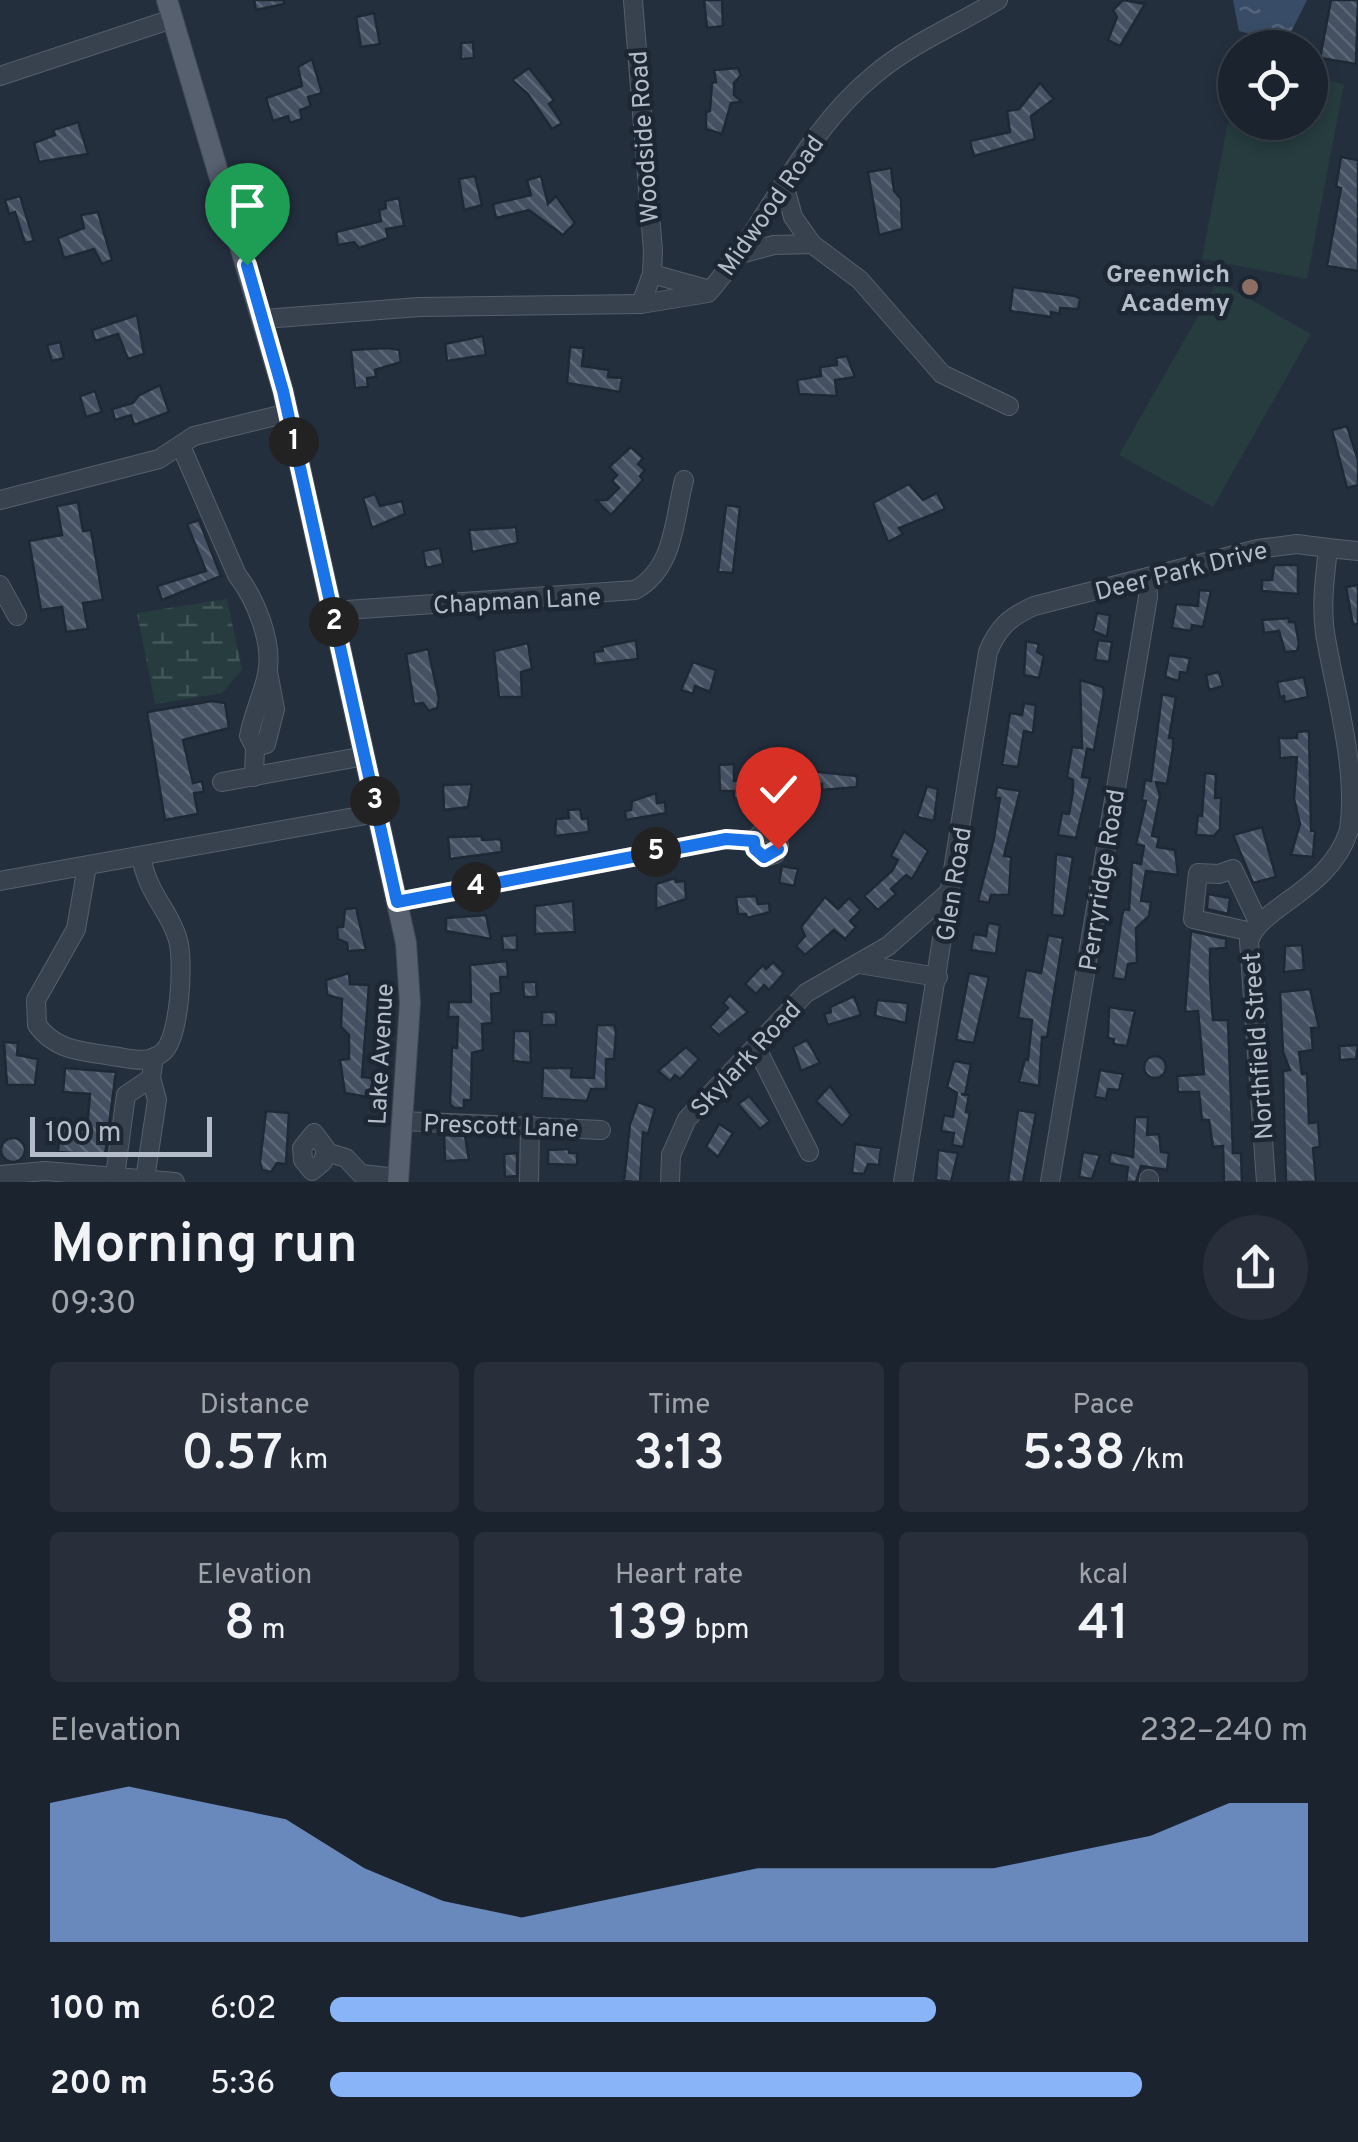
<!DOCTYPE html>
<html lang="en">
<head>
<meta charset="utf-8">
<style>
	:root { --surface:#1b232e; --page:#282f3a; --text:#f1f3f6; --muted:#a0a4aa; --line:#39404a; --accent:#8ab4f8 }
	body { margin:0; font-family:Overpass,sans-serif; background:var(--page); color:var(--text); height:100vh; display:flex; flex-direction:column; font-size:38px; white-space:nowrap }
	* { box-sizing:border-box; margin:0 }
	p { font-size:32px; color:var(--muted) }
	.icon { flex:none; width:55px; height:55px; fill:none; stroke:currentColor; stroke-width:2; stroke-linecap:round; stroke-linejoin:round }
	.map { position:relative; height:1182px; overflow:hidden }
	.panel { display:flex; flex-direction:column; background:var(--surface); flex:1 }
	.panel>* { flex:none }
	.controls { position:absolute; left:1218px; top:30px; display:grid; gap:20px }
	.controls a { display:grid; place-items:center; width:110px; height:110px; border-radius:50%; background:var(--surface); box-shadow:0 5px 15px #0003,0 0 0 2px var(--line); font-size:50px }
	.scale { position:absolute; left:30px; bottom:25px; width:182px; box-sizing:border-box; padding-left:10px; border:5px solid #b4bcc9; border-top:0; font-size:28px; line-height:35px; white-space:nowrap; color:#b4bcc9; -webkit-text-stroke:8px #1d2633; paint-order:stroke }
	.pin { position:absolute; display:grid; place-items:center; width:85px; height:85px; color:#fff; margin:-102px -42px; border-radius:50% 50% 50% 0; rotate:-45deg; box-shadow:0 0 10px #0007 }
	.pin .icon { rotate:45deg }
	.km { position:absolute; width:50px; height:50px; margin:-25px; border-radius:50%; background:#222; color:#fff; font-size:28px; line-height:50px; text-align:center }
	.round { display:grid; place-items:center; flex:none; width:105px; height:105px; border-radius:52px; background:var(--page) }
	.head { display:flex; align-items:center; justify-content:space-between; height:170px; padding:0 50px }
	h1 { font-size:55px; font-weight:600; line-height:75px }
	.metrics { display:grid; grid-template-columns:repeat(3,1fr); gap:15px; height:170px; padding:10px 50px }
	.metrics div { display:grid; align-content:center; border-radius:10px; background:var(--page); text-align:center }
	.metrics b { font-size:50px; font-weight:600 }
	.metrics small { font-size:28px; font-weight:400 }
	.metrics p { font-size:28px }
	.chart { height:280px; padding:20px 50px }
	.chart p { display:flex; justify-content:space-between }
	.chart svg { width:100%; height:180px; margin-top:10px; fill:var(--accent); opacity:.7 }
	ul { padding:0 50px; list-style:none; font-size:32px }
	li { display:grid; grid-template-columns:160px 120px 1fr; align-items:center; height:75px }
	li i { height:25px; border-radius:12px; background:var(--accent) }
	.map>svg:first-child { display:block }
	.wetland { fill:url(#wetland-marsh) }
	.garden { fill:#263c3f }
	.water { fill:url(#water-ripples) }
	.building { fill:url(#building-back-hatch); stroke:#1f2835; stroke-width:2.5 }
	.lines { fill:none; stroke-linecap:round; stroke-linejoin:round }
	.minor-casing { stroke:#565f6c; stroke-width:20 }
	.major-casing { stroke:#414a57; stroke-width:22 }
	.minor { stroke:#38414e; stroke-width:18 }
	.major { stroke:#56606e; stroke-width:20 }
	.route-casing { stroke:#fff; stroke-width:20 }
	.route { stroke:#1a73e8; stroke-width:12 }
	.education-dot { fill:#8d6e63; stroke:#1d2633; stroke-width:4 }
	.labels { text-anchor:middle; stroke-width:9; stroke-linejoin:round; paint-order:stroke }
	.street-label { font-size:25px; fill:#b4bcc9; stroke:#1d2633 }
	.poi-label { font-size:25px; font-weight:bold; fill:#b4bcc9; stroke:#1d2633; text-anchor:end }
</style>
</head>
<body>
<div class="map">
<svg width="1358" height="1182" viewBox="0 0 1358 1182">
	<defs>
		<pattern id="wetland-marsh" width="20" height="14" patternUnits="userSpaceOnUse" patternTransform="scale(2.5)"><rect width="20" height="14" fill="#263c3f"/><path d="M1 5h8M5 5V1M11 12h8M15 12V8" fill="none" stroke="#435659"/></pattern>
		<pattern id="water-ripples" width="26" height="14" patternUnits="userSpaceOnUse" patternTransform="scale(2.5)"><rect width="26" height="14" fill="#394c67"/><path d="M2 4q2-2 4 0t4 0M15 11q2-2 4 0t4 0" fill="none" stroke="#53647b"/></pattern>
		<pattern id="building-back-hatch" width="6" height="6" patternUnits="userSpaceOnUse" patternTransform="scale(2.5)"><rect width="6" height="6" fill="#455162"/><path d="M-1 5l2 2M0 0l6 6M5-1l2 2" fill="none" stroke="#5d6877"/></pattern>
	</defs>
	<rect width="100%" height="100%" fill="#242f3e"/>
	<polygon class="wetland" points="227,599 242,670 222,693 155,704 137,613"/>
	<g class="garden">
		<polygon points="1310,77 1344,84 1307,279 1202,259 1235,85 1235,122 1310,122"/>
		<polygon points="1218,281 1311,334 1213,507 1119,455"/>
	</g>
	<polygon class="water" points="1233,0 1307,0 1290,34 1279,41 1239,31"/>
	<g class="building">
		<polygon points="254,0 284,0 284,4 256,10"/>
		<polygon points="704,0 722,0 723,26 707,28"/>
		<polygon points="1123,0 1145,4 1120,46 1108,40 1117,17 1113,10"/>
		<polygon points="1331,0 1358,0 1356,64 1320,58"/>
		<polygon points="374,13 380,44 361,47 356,17"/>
		<polygon points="473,42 474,58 461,59 461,43"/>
		<polygon points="312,59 322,93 308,97 311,106 300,110 302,119 290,123 288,116 273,121 266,98 302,86 298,67"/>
		<polygon points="529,68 554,100 549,104 562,123 552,129 528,94 512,80"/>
		<polygon points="738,68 741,75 734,83 734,95 742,102 731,103 722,134 706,129 706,112 710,111 712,83 716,82 714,70"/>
		<polygon points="1040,83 1054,99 1031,116 1035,139 974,156 970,141 1010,132 1007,111 1019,109"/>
		<polygon points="78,122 88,154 39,162 34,143 55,135 53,130"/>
		<polygon points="1341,157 1358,160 1358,271 1327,266 1341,188 1336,187"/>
		<polygon points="891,168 894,191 901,199 902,229 879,235 868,172"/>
		<polygon points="475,176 482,205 464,210 459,179"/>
		<polygon points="541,176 548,204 556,196 575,223 563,235 529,210 496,218 493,204 531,195 527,180"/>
		<polygon points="20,196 34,241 25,243 15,212 9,214 5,200"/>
		<polygon points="399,198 404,226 386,229 388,238 359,248 354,242 338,245 336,232 381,221 379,210 386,208 385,201"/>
		<polygon points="98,212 112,260 102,264 94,249 64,258 58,238 84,228 81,215"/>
		<polygon points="1013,287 1075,296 1080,299 1078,309 1060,308 1060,314 1051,312 1051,317 1010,311"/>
		<polygon points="137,315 144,354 128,359 118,334 95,341 92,330"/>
		<polygon points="483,336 486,355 447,361 445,344"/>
		<polygon points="60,342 64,358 52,361 47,345"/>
		<polygon points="570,347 584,348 582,366 609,370 608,377 622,378 620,392 567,383"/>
		<polygon points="388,348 399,350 401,362 375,370 376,377 367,378 368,387 355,388 351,350"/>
		<polygon points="847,356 855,377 835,380 837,396 799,394 797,380 821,376 820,367 837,365 836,358"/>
		<polygon points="160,385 169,412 134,425 131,415 115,420 112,409 133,403 138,396"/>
		<polygon points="95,391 102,412 86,417 80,396"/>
		<polygon points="1347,426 1358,460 1358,485 1347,488 1332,430"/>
		<polygon points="631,447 643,458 638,464 645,470 640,476 643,480 611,515 596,500 607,500 619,488 612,481 617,475 609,467"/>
		<polygon points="909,484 923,500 937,493 945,509 899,528 903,534 888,542 873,503"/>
		<polygon points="375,494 380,506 402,501 405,514 372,528 363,498"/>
		<polygon points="78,502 83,531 91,530 103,600 83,603 88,629 66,632 62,607 41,610 29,541 62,535 57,506"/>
		<polygon points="726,505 740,507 733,573 718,572"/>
		<polygon points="199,520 221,576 162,600 157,586 206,571 187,524"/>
		<polygon points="516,527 518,543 472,552 469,530"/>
		<polygon points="440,548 443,564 426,568 423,551"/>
		<polygon points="1274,565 1298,565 1298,594 1262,591 1262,580 1272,580"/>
		<polygon points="1358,585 1358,624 1353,625 1346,587"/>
		<polygon points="1199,590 1211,591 1203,627 1192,625 1191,631 1172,628 1176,604 1198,606"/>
		<polygon points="1097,613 1110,615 1107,637 1093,631"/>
		<polygon points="1289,618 1289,622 1295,622 1299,644 1297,651 1285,652 1279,631 1264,633 1262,620"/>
		<polygon points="636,640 638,659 595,664 594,652 603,651 602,647"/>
		<polygon points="1098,640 1112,642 1109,662 1095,660"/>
		<polygon points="1026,641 1039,644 1037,652 1044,656 1039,678 1024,675"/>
		<polygon points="528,643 532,669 521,672 522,697 499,697 494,651"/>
		<polygon points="428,649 439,699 437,708 429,711 423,703 414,704 406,654"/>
		<polygon points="1169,655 1190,658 1187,673 1180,672 1179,681 1165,677"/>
		<polygon points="693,662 716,670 710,692 695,686 693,694 681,690"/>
		<polygon points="1219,672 1223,686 1209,690 1206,675"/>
		<polygon points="1304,677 1308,697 1285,702 1284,696 1280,697 1277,682"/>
		<polygon points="1080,680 1103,687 1104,693 1094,750 1087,749 1082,777 1090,778 1076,838 1058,835 1062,813 1069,814 1073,792 1073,780 1067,777 1072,747 1082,748"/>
		<polygon points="1162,694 1176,697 1169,738 1173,738 1173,748 1167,784 1156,782 1160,796 1152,836 1159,837 1157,847 1175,850 1178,875 1146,871 1141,901 1151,902 1149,916 1136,928 1137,963 1128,964 1125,980 1113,978 1122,916 1124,909 1129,910 1132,862 1141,864 1144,846 1136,844 1146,801 1142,800 1145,780 1151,781"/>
		<polygon points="212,701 225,703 229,728 183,740 193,783 202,781 204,792 194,793 198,814 165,820 147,712"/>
		<polygon points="1024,703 1036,705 1033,733 1024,731 1018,767 1002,765 1010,713 1022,715"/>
		<polygon points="1309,731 1311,831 1315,831 1313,857 1291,855 1300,824 1294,799 1297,757 1280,758 1279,738 1297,738 1297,732"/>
		<polygon points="734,764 734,781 758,780 758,797 734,798 734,791 720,791 719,765"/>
		<polygon points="800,770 857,776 857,787 822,790 822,784 799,784"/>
		<polygon points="1205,773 1216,774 1215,798 1221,798 1220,829 1214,836 1196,835 1198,815 1202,816"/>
		<polygon points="472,784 468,807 444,810 443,785"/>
		<polygon points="927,786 938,789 934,821 917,817"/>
		<polygon points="997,787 1020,791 1004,856 1011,857 1009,895 991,895 989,903 978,901 994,838 1000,798 995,798"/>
		<polygon points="656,793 657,803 665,802 666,813 626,820 625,811 631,810 632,801"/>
		<polygon points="580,809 582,819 588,818 589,832 555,836 556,819 569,818 568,810"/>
		<polygon points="1262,827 1276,877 1253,883 1233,835"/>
		<polygon points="904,831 928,851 912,879 906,875 891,889 896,894 878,910 864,896 892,871 898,860 891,856"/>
		<polygon points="482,836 482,840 501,839 502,852 450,859 448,837"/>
		<polygon points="1056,854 1073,857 1064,916 1052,915"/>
		<polygon points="782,866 798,869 794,886 779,883"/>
		<polygon points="675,878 676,882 685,881 686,899 656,909 656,884"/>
		<polygon points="1208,894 1230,898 1228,914 1207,909"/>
		<polygon points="736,897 756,896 758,904 769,903 770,912 747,918 746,914 738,914"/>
		<polygon points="825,897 838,909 849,898 861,910 850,921 856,927 845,939 834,930 805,955 796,946 805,936 801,927"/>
		<polygon points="573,901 575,932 535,934 535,906"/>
		<polygon points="356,908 366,950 348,951 347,943 338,939 337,927 343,927 345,909"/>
		<polygon points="486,915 491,939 446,931 446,918"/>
		<polygon points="988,923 1000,925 996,954 971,950 974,934 986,936"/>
		<polygon points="1191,931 1226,939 1226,948 1210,949 1210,982 1213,1020 1228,1020 1233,1153 1241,1153 1242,1182 1224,1182 1223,1146 1213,1147 1209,1120 1202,1120 1199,1092 1178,1092 1177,1076 1204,1074 1198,1011 1185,1012"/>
		<polygon points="517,935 517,950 503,950 502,936"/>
		<polygon points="1048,935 1063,938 1047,1037 1042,1037 1039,1086 1019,1082 1025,1059 1028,1060 1032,1020 1018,1018 1026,970 1041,973"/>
		<polygon points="1302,945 1304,970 1284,972 1285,946"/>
		<polygon points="507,961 508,977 500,977 501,993 491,994 492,1023 482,1024 483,1050 472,1053 471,1100 464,1100 464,1108 454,1108 450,1104 452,1047 457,1048 458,1017 448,1017 449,1002 471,1002 470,965"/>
		<polygon points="773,962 784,973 769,990 764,985 756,994 745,984 763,965 766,969"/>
		<polygon points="349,973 350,984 369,985 362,1077 380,1079 379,1093 369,1093 368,1097 345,1093 340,1060 349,1059 349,1035 341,1027 342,999 327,995 326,980"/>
		<polygon points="969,973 989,977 974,1043 956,1040"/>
		<polygon points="523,982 536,982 537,997 524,997"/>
		<polygon points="1310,989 1319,1028 1311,1028 1313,1050 1299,1052 1302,1074 1307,1073 1309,1123 1318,1122 1320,1147 1313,1148 1316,1182 1286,1182 1283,1071 1290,1070 1283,1052 1280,992"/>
		<polygon points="730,995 748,1012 719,1035 710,1027 728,1008 723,1003"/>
		<polygon points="854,996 861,1015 828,1025 824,1014 831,1012 830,1007"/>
		<polygon points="877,1000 908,1003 906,1023 875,1016"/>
		<polygon points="1109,1007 1135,1011 1127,1046 1113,1044 1114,1039 1108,1038"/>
		<rect x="542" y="1012" width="14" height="13"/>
		<polygon points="597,1025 614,1025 616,1032 614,1059 606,1059 606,1089 591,1089 587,1101 542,1098 543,1068 572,1068 571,1077 594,1078"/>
		<polygon points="514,1031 530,1031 531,1063 513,1061"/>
		<polygon points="807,1040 820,1063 801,1071 793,1047"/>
		<polygon points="4,1042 18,1043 17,1055 38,1059 35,1085 7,1085"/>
		<polygon points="1358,1045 1356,1059 1340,1060 1339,1046"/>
		<polygon points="686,1047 699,1059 680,1079 675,1075 670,1081 658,1071"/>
		<circle cx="1155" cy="1067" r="11"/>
		<polygon points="954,1061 971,1064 965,1095 961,1094 969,1095 966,1112 970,1112 963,1147 952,1145 954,1133 941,1131 944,1115 953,1117 957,1093 947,1087"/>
		<polygon points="65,1068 116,1072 105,1155 58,1152 60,1127 87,1130 90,1094 63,1092"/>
		<polygon points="1100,1070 1123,1074 1119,1090 1108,1089 1106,1099 1095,1097"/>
		<polygon points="830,1086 851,1115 842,1126 816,1101"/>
		<polygon points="749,1096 770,1121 760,1129 738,1104"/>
		<polygon points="638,1102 655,1108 648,1134 643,1132 640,1182 635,1182 624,1181 630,1124"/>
		<polygon points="1018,1110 1036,1113 1023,1182 1008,1182"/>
		<polygon points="266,1111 289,1113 286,1164 277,1163 271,1172 262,1170 260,1162"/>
		<polygon points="1135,1117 1148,1117 1147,1135 1159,1134 1161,1152 1169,1153 1167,1170 1141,1166 1136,1182 1126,1182 1128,1167 1109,1163 1111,1152 1133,1157"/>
		<polygon points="719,1124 733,1133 718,1157 706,1147"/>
		<polygon points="444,1135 465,1136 469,1160 445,1161"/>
		<circle cx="13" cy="1150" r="12"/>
		<polygon points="855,1144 881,1148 879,1165 868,1164 864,1174 852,1173"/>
		<polygon points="569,1149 569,1153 577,1153 577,1165 548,1164 548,1150"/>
		<polygon points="938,1150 958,1153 951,1182 936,1180"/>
		<polygon points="1083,1152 1100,1155 1092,1179 1079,1177"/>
		<polygon points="517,1153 517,1176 505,1177 504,1154"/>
	</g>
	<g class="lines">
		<defs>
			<g id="minor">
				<polyline points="633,0 653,251 652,274 641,304"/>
				<polyline points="0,76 169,20"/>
				<polyline points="784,184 793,217 812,244 860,280 942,374 1009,406"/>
				<polyline points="740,254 774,245 812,244"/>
				<polyline points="652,274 710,290"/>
				<path d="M264 319 419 307 641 304 708 293C768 224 801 135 874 75 912 43 957 25 998 0"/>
				<path d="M181 446 237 575C255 598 274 643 267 674 263 695 253 714 249 736L255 747 254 777"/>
				<polyline points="0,500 159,459 194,436 288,413"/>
				<polyline points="0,585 17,616"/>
				<path d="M332 611 635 590C675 568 674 519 684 480"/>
				<polyline points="255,747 266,744 275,709 268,672"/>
				<polyline points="222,782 365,756"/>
				<path d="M87 866 76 929 36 1000 37 1025C56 1051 82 1051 112 1056 129 1058 149 1065 163 1052 180 1038 184 960 178 940 170 910 148 896 141 856"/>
				<polyline points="0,881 377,813"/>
				<polyline points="397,902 726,839 754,841 762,832 773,833 779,845 775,854 764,857 755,849 754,841"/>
				<polyline points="1252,932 1193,919 1198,873 1219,874 1233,869 1259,924"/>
				<polyline points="859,964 938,977"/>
				<polyline points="756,1047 809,1152"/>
				<polyline points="402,1121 601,1130"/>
				<polygon points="314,1133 326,1149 323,1162 312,1171 303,1160 302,1148"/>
				<polyline points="326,1152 346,1158 361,1174 398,1178"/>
				<polyline points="0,1175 45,1171 175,1182"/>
				<polyline points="115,1176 126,1095 151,1078"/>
				<polyline points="145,1179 157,1100 151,1078 154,1057"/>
				<polyline points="529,1182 530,1125"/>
				<polyline points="670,1182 671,1155 687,1119 806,993 888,946 948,893"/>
				<path d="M903 1182 988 652C998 627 1010 617 1034 606L1258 549 1297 544 1328 548"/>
				<polyline points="1050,1182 1148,597 1147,578"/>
				<polyline points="1149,1182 1149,1179"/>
				<path d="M1266 1182 1249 941C1261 905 1330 891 1349 830 1358 768 1335 693 1325 633 1321 604 1325 577 1328 548L1358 551"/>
			</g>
			<polyline id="major" points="167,0 283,391 406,943 410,1003 398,1182"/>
		</defs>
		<use href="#minor" class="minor-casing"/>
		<use href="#major" class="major-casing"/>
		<use href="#minor" class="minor"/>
		<use href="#major" class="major"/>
	</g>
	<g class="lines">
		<defs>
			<polyline id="route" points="247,265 283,391 397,902 726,839 754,841 755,849 764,857 778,849"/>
		</defs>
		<use href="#route" class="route-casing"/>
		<use href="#route" class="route"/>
	</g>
	<circle class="education-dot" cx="1250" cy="287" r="10"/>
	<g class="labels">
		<g class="street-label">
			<text transform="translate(643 137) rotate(-94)" y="9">Woodside Road</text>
			<text transform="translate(770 205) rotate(-55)" y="9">Midwood Road</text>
			<text transform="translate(1181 570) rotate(-14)" y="9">Deer Park Drive</text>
			<text transform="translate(517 600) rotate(-3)" y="9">Chapman Lane</text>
			<text transform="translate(1101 880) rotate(-81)" y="9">Perryridge Road</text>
			<text transform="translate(953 884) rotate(-81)" y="9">Glen Road</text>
			<text transform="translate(1257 1046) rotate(-94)" y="9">Northfield Street</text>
			<text transform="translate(380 1054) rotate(-87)" y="9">Lake Avenue</text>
			<text transform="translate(745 1058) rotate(-47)" y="9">Skylark Road</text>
			<text transform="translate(501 1125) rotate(2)" y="9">Prescott Lane</text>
		</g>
		<g class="poi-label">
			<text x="1230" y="282">Greenwich<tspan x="1230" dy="29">Academy</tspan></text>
		</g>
	</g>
</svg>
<div class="controls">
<a><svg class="icon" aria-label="locate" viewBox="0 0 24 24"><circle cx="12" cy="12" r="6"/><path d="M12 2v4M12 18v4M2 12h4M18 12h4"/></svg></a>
</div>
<div class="scale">100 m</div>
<div class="pin" style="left:247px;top:265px;background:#1e9e55"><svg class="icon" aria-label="arrive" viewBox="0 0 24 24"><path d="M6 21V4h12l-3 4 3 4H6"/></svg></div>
<div class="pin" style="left:778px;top:849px;background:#d93025"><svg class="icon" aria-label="check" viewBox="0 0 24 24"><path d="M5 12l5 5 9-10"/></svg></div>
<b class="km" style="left:294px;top:442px">1</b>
<b class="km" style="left:334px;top:622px">2</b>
<b class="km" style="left:375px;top:801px">3</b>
<b class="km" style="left:476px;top:887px">4</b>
<b class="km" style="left:656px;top:852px">5</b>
</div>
<section class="panel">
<div class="head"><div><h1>Morning run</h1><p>09:30</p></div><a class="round"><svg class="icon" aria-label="share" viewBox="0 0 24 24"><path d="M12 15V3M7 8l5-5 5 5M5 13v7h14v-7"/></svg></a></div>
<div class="metrics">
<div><p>Distance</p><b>0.57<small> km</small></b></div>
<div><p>Time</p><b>3:13</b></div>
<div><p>Pace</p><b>5:38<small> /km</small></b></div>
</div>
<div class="metrics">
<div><p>Elevation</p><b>8<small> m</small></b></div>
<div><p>Heart rate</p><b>139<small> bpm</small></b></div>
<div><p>kcal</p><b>41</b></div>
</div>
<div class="chart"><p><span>Elevation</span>232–240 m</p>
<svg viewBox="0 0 160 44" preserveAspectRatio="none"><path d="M0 44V10L10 6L20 10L30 14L40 26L50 34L60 38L70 34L80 30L90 26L100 26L110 26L120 26L130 22L140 18L150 10L160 10V44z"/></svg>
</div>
<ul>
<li><b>100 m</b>6:02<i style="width:62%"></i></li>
<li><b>200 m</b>5:36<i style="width:83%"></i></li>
</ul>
</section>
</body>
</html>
